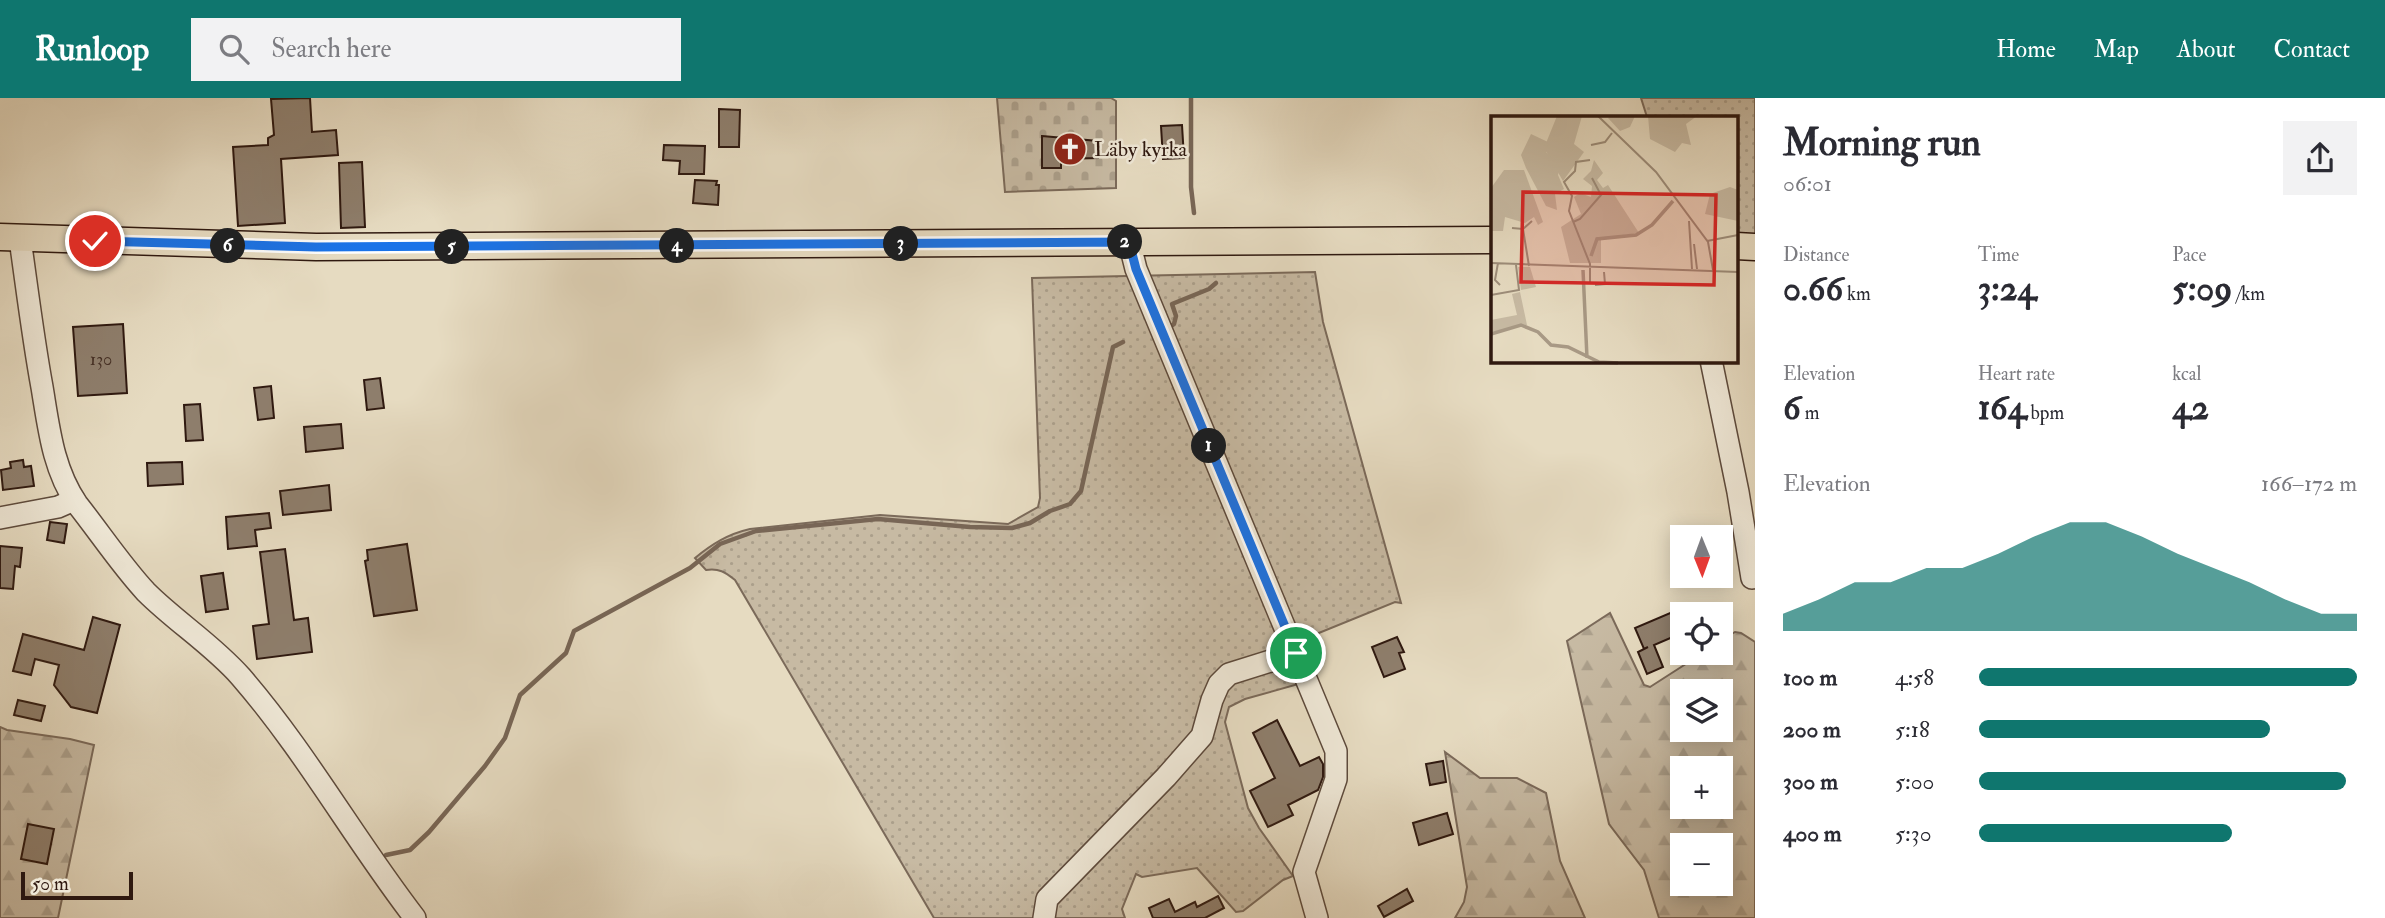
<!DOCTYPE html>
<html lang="en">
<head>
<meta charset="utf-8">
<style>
	:root { --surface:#fff; --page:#f2f2f3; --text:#2b2b33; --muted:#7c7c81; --accent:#0f766e }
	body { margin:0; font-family:"IM FELL Double Pica",serif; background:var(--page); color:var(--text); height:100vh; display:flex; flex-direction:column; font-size:26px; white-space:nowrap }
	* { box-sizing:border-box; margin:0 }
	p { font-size:23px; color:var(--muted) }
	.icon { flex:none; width:38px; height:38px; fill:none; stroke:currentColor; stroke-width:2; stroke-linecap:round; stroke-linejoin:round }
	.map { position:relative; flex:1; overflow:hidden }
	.sheet { display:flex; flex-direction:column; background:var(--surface); width:630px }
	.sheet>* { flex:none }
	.needle { width:46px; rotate:179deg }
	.fabs { position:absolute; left:1670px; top:427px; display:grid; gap:14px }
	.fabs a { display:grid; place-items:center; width:63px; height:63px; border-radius:0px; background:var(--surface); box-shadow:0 4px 18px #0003; font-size:35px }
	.scale { position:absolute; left:21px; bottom:18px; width:112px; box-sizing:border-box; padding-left:7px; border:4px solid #2f1910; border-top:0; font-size:19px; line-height:24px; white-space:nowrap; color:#2f1910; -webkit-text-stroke:5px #efe8d7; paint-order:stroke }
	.pin { position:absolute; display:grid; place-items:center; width:60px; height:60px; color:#fff; margin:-30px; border:4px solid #fff; border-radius:50%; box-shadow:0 2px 7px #0007 }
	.km { position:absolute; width:35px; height:35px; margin:-18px; border-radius:50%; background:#222; color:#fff; font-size:19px; line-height:35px; text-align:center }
	.round { display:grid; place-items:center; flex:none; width:74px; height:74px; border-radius:0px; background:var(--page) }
	.headline { display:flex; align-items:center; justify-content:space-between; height:119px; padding:0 28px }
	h1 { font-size:38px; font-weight:800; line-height:52px }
	.metrics { display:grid; grid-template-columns:repeat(3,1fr); gap:10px; height:119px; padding:7px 28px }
	.metrics div { display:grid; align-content:center }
	.metrics b { font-size:35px; font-weight:800 }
	.metrics small { font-size:19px; font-weight:400 }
	.metrics p { font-size:19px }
	.chart { height:196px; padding:14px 28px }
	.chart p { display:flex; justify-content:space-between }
	.chart svg { width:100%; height:126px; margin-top:7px; fill:var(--accent); opacity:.7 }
	ul { padding:0 28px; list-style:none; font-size:23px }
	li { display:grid; grid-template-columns:112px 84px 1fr; align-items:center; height:52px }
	li i { height:18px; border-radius:9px; background:var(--accent) }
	header { display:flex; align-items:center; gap:42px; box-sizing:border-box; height:98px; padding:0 35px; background:var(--accent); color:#fff }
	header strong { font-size:33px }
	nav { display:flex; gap:38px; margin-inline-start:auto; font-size:24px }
	.search { width:490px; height:63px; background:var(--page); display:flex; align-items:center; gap:18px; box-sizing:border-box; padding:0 24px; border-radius:0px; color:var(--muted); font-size:26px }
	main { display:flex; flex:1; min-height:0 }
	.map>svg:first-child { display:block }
	.grass { fill:url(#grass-dots); stroke:#7b6a5a; stroke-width:2 }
	.forest { fill:url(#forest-firs); stroke:#7b6a5a; stroke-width:2; fill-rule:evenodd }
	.cemetery { fill:url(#cemetery-stones); stroke:#7b6a5a; stroke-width:2 }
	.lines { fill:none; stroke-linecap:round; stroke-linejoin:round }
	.stream { stroke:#786656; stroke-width:4.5 }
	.building { fill:#8e7e6c; stroke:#2f1910; stroke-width:2 }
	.minor-casing { stroke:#5d4a3c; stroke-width:24 }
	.major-casing { stroke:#2f1910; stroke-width:29 }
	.minor { stroke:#efe8d7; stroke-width:21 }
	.major { stroke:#e6dbc1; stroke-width:26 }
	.route-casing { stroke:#fff; stroke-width:14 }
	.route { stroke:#1a73e8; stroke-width:9 }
	.labels { text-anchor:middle; stroke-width:5; stroke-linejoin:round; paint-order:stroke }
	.number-label { font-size:18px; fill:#473227 }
	.poi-label { font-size:21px; fill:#2f1910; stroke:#efe8d7; text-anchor:start }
	.inset-river { fill:none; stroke:#a89985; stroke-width:3.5 }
	.inset-road { fill:none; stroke:#9d8d7a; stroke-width:2 }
	.view { fill:#d62828; fill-opacity:0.15; stroke:#d62828; stroke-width:3.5 }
	.inset-edge { fill:none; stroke:#2f1910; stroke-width:3.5 }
</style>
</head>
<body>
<header>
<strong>Runloop</strong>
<div class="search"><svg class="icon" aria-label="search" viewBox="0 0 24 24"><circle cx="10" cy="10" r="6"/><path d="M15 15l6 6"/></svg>Search here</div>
<nav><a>Home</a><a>Map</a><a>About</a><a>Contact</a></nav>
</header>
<main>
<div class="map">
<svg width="1755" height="820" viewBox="0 0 1755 820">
	<defs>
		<pattern id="grass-dots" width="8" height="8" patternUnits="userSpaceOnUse" patternTransform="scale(1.75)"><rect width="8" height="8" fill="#c7baa3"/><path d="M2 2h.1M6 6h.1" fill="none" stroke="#ab9f8b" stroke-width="1.8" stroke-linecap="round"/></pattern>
		<pattern id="forest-firs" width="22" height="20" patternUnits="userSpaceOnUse" patternTransform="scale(1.75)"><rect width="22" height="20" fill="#c7baa3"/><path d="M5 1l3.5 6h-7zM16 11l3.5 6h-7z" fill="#ab9f8b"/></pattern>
		<pattern id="cemetery-stones" width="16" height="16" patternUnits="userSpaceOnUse" patternTransform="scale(1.75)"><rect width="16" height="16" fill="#c7baa3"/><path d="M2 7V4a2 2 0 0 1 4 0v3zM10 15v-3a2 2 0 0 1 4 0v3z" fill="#ab9f8b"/></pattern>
	</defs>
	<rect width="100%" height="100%" fill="#e6dbc1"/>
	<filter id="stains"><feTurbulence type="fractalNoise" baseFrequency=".00286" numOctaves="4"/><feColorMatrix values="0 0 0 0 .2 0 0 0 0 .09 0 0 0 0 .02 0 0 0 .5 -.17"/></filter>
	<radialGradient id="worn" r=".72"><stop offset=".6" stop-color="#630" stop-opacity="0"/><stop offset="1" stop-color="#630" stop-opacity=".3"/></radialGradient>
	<g class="grass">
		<polygon points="1641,0 1755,0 1755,137 1736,137 1736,19 1647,19"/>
		<path d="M1315 174 1323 224 1401 505 1395 504 1304 541 1302 585 1245 601 1229 609 1225 624 1248 710 1259 730 1293 778 1283 782 1243 813 1236 814 1197 770 1142 779 1136 776 1122 811 1125 820H934L735 482C725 474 719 470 706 472L695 460C712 446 728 436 750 431L880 417 1008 426 1038 409 1040 400 1032 180Z"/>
	</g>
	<g class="forest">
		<path d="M1610 515 1644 587 1650 589 1703 555H1720V543L1735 534 1741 535 1755 544V820H1659L1644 772 1609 726 1567 543ZM1682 593H1720V632H1682ZM1682 670H1720V709H1682ZM1682 747H1720V786H1682Z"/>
		<polygon points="0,629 7,632 70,641 94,647 58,820 0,820"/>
		<polygon points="1445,654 1480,680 1517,680 1546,695 1560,763 1585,820 1455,820 1464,804 1467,789"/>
	</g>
	<polygon class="cemetery" points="997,0 1111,0 1116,3 1116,90 1005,94"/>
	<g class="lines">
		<g class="stream">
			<polyline points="1191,0 1191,89 1194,115"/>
			<polyline points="1170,229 1174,226 1176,218 1172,206 1209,191 1216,185"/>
			<polyline points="386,757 410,752 429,734 485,668 505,640 520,597 566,555 574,533 690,470 720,446 756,433 878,421 970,429 1012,430 1030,425 1050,413 1070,406 1081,393 1113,249 1123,244"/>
		</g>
	</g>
	<g class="building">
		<polygon points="310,0 312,34 336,32 338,57 281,61 285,125 238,128 233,49 268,47 268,40 274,37 271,1"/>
		<polygon points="719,11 740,12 739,49 719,49"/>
		<polygon points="1182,27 1184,60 1163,61 1161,28"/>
		<polygon points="1042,38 1098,43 1098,60 1061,61 1061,70 1042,70"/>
		<polygon points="664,47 705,48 704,76 679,76 680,63 663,62"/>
		<polygon points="362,64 365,129 341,130 339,65"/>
		<polygon points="695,82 717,83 716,87 719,87 718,107 693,105"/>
		<polygon points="123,226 127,295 78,298 73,229"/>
		<polygon points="380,280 384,310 367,312 364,282"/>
		<polygon points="271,288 274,320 258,322 254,290"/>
		<polygon points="200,306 203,342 186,343 184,307"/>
		<polygon points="341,326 343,350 306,354 304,329"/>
		<polygon points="23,362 24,369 31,368 34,388 3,392 1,372 11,370 10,364"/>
		<polygon points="182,364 183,386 148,388 147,365"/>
		<polygon points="329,387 331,412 283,417 280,393"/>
		<polygon points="269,415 271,430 255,432 257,448 228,451 226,419"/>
		<polygon points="50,424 67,426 64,445 47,442"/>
		<polygon points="407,446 417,512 374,518 365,463 368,462 367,452"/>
		<polygon points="0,448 22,450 20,469 15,468 13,491 0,490"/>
		<polygon points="285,451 294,522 308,520 312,554 257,561 253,528 269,526 260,454"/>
		<polygon points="223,475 228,511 206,514 201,478"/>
		<polygon points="1682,510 1682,535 1654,547 1663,569 1647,576 1638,554 1648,549 1644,551 1635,530"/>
		<polygon points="93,519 120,527 97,615 71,609 54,587 59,567 35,561 31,577 13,573 23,536 84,552"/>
		<polygon points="1397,539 1404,554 1399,555 1405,571 1384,579 1372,549"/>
		<polygon points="18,602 45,608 41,623 14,617"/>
		<polygon points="1277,622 1300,668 1319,659 1323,666 1323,679 1318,692 1288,707 1293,717 1268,729 1250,693 1275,680 1253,635"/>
		<polygon points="1443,663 1446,684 1430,687 1426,666"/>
		<polygon points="1447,715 1453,736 1419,747 1413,725"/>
		<polygon points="28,726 54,731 47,766 21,761"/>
		<polygon points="1407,791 1413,803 1384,819 1378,808"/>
		<polygon points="1218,798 1224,810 1205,820 1153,820 1149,810 1169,801 1175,814 1195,804 1197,809"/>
	</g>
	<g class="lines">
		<defs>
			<g id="minor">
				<path d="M20 141C27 190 33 240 42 289 49 331 53 371 77 406 100 435 121 467 146 494 176 524 213 547 241 579 306 654 354 741 415 820"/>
				<polyline points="1129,143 1136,171 1336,653 1336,681 1304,774 1317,820"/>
				<polyline points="1711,262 1738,394 1752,480"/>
				<polyline points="0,420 58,409 74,402"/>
				<polyline points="1044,820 1047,801 1166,679 1202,638 1212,602 1219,586 1229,576 1296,555"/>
			</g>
			<g id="major">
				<polyline points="0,139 316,149 1492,142"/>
				<polyline points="1736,148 1755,149"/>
			</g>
		</defs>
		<use href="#minor" class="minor-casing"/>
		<use href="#major" class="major-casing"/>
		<use href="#minor" class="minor"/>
		<use href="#major" class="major"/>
	</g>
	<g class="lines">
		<defs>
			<polyline id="route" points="95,143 316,149 1129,144 1136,171 1296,555"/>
		</defs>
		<use href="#route" class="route-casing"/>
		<use href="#route" class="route"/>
	</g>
	<defs>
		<symbol id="church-disc" viewBox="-11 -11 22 22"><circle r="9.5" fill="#8f2418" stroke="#efe8d7"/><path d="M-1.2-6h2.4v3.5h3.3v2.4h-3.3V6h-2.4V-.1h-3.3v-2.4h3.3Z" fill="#fff"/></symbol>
	</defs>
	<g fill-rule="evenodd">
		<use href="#church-disc" x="1051" y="32" width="38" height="38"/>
	</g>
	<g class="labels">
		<g class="number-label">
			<text x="101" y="267">130</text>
		</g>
		<g class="poi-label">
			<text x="1094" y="58">Läby kyrka</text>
		</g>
	</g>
	<g transform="translate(1491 18)">
		<rect width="247" height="247" fill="#e6dbc1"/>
		<path d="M66 0H91L83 28 93 36 72 65 53 32ZM103 44 112 57 106 64 112 72 117 69 148 117 110 122V147H79L70 111 90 98 83 81 89 77 100 81 101 70 92 63 100 55ZM27 151H39L45 171 30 174ZM29 176 36 209 0 216V204L26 199 21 178Z" fill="#c7baa3"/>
		<path d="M121 0H144L139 11 129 15 117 2ZM157 0H206L195 8 200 29 191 27 184 36 159 23ZM40 18 57 26 55 36 69 51 67 59 73 73 64 78 66 94 55 90 35 52 30 39ZM13 54H33L52 106 47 109 43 101 34 107 14 101 12 115H0V72ZM239 71 247 74V105L214 98 219 78Z" fill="#c7baa3"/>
		<path class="inset-river" d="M100 140 106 123 145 119 161 109 182 85M92 154 96 242M0 218 30 209 47 216 60 229 77 231 108 246 127 247"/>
		<path class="inset-road" d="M107 0 165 56 217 126 222 154M100 29 114 26 121 17M198 105 201 153M82 106 89 103 110 79 101 62M21 112 32 113 41 105M32 113 38 150M216 125 247 119M203 128 206 153M0 147 247 156M7 147 4 164 9 169M99 166V148L78 95 81 80 73 66 84 55 85 46 99 44M104 169 114 168 113 156M0 179 28 174 25 149"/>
		<path class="view" d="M32 76 225 79 223 169 30 166Z"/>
		<rect width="247" height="247" class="inset-edge"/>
	</g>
	<rect width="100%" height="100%" filter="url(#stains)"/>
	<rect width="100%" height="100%" fill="url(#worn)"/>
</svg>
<div class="fabs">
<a><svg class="needle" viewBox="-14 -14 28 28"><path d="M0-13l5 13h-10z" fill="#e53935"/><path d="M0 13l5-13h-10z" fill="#7c7c81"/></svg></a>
<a><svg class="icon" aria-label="locate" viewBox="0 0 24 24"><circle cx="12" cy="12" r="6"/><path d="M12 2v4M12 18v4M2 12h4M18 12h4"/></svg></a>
<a><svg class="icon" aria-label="layers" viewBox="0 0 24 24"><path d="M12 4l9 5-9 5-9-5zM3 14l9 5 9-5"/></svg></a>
<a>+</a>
<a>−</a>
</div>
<div class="scale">50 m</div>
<div class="pin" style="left:1296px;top:555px;background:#1e9e55"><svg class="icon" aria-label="arrive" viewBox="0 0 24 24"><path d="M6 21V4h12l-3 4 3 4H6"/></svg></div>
<div class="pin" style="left:95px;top:143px;background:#d93025"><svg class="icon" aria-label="check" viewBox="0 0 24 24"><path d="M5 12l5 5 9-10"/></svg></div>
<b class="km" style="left:1209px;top:348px">1</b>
<b class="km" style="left:1125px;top:144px">2</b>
<b class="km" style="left:901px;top:146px">3</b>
<b class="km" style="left:677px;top:148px">4</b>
<b class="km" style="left:452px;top:149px">5</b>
<b class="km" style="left:228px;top:148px">6</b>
</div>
<section class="sheet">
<div class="headline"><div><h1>Morning run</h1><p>06:01</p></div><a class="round"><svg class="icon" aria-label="share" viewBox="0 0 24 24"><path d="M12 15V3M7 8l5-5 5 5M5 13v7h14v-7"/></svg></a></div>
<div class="metrics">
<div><p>Distance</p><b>0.66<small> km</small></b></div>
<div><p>Time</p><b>3:24</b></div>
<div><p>Pace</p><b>5:09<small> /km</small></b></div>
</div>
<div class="metrics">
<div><p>Elevation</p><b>6<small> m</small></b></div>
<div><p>Heart rate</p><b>164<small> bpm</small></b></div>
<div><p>kcal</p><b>42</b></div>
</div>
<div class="chart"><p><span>Elevation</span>166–172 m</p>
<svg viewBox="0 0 160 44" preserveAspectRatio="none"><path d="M0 44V38L10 33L20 27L30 27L40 22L50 22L60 17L70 11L80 6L90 6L100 11L110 17L120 22L130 27L140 33L150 38L160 38V44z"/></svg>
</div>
<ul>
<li><b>100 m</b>4:58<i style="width:100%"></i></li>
<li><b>200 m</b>5:18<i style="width:77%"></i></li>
<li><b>300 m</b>5:00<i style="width:97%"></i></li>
<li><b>400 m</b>5:30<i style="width:67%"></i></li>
</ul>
</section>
</main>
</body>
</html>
